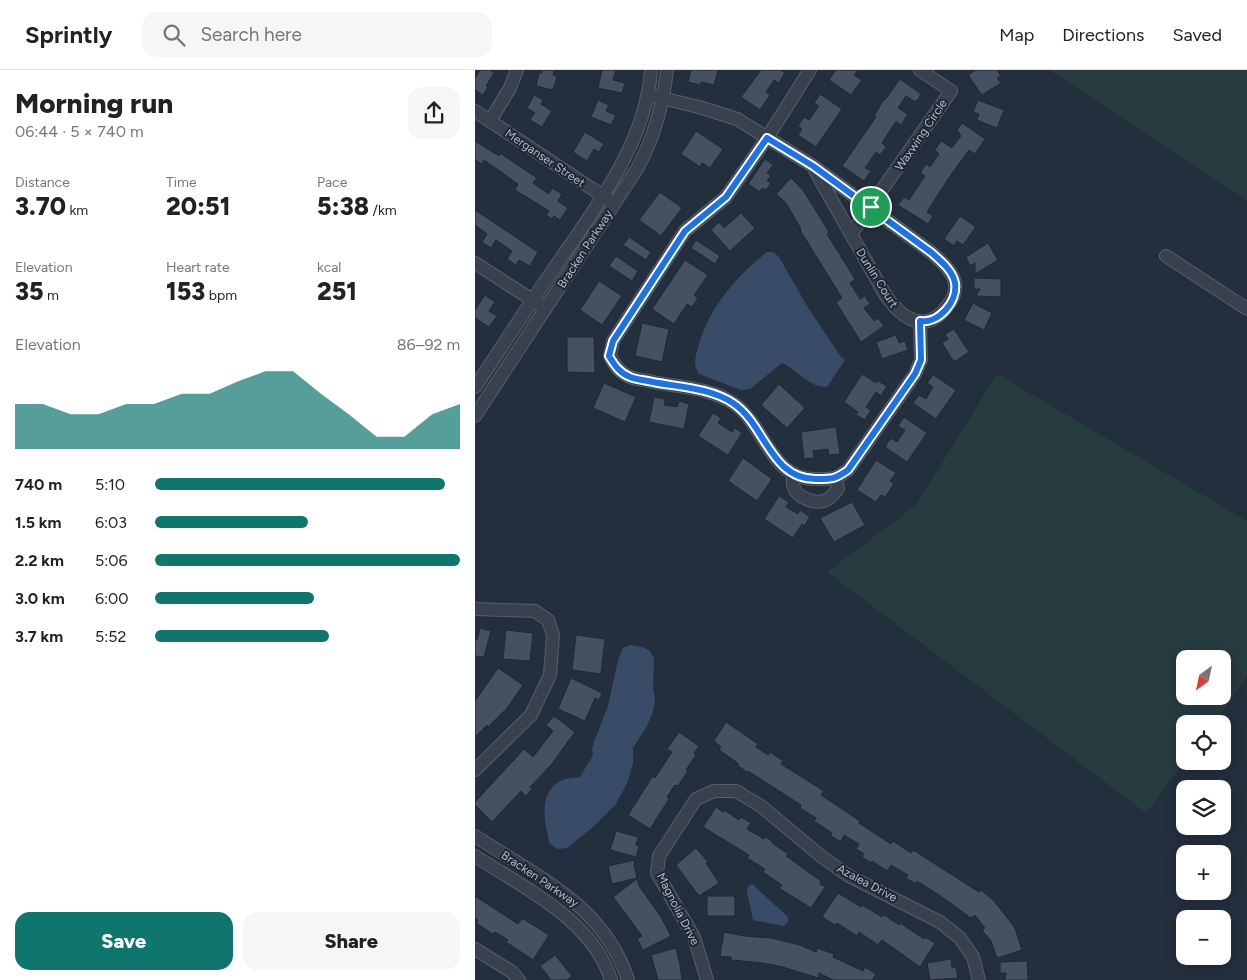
<!DOCTYPE html>
<html lang="en">
<head>
<meta charset="utf-8">
<style>
	:root { --surface:#fff; --page:#f6f6f6; --text:#222; --muted:#767676; --line:#e0e0e0; --accent:#0f766e }
	body { margin:0; font-family:Figtree,sans-serif; background:var(--page); color:var(--text); height:100vh; display:flex; flex-direction:column; font-size:19px; white-space:nowrap }
	* { box-sizing:border-box; margin:0 }
	p { font-size:16px; color:var(--muted) }
	.icon { flex:none; width:28px; height:28px; fill:none; stroke:currentColor; stroke-width:2; stroke-linecap:round; stroke-linejoin:round }
	.map { position:relative; flex:1; overflow:hidden }
	.panel { display:flex; flex-direction:column; background:var(--surface); width:475px }
	.panel>* { flex:none }
	.needle { width:32px; rotate:213deg }
	.controls { position:absolute; left:701px; top:580px; display:grid; gap:10px }
	.controls a { display:grid; place-items:center; width:55px; height:55px; border-radius:10px; background:var(--surface); box-shadow:0 2px 12px #0003; font-size:25px }
	.pin { position:absolute; display:grid; place-items:center; width:42px; height:42px; color:#fff; margin:-21px; border:2px solid #fff; border-radius:50%; box-shadow:0 1px 5px #0007 }
	.round { display:grid; place-items:center; flex:none; width:52px; height:52px; border-radius:15px; background:var(--page) }
	.head { display:flex; align-items:center; justify-content:space-between; height:85px; padding:0 15px }
	h1 { font-size:28px; font-weight:800; line-height:38px }
	.metrics { display:grid; grid-template-columns:repeat(3,1fr); gap:8px; height:85px; padding:5px 15px }
	.metrics div { display:grid; align-content:center }
	.metrics b { font-size:25px; font-weight:800 }
	.metrics small { font-size:14px; font-weight:400 }
	.metrics p { font-size:14px }
	.chart { height:140px; padding:10px 15px }
	.chart p { display:flex; justify-content:space-between }
	.chart svg { width:100%; height:90px; margin-top:5px; fill:var(--accent); opacity:.7 }
	.primary-button { display:flex; gap:10px; margin-top:auto; padding:10px 15px }
	.primary-button a { flex:1; height:58px; border-radius:15px; background:var(--accent); color:#fff; font-size:20px; font-weight:800; line-height:58px; text-align:center }
	.primary-button a+a { background:var(--page); color:var(--text) }
	ul { padding:0 15px; list-style:none; font-size:16px }
	li { display:grid; grid-template-columns:80px 60px 1fr; align-items:center; height:38px }
	li i { height:12px; border-radius:6px; background:var(--accent) }
	header { display:flex; align-items:center; gap:30px; box-sizing:border-box; height:70px; padding:0 25px; background:var(--surface); border-bottom:1px solid var(--line) }
	header strong { font-size:24px }
	nav { display:flex; gap:28px; margin-inline-start:auto; font-size:18px }
	.search { width:350px; height:45px; background:var(--page); display:flex; align-items:center; gap:12px; box-sizing:border-box; padding:0 18px; border-radius:15px; color:var(--muted); font-size:19px }
	main { display:flex; flex:1; min-height:0 }
	.map>svg:first-child { display:block }
	.green { fill:#263c3f; fill-rule:evenodd }
	.water { fill:#394c67 }
	.building { fill:#455162; stroke:#1f2835 }
	.lines { fill:none; stroke-linecap:round; stroke-linejoin:round }
	.minor-casing { stroke:#565f6c; stroke-width:14 }
	.minor { stroke:#38414e; stroke-width:12 }
	.route-casing { stroke:#fff; stroke-width:10 }
	.route { stroke:#1a73e8; stroke-width:6 }
	.labels { text-anchor:middle; stroke-width:4; stroke-linejoin:round; paint-order:stroke }
	.street-label { font-size:12px; fill:#b4bcc9; stroke:#1d2633 }
</style>
</head>
<body>
<header>
<strong>Sprintly</strong>
<div class="search"><svg class="icon" aria-label="search" viewBox="0 0 24 24"><circle cx="10" cy="10" r="6"/><path d="M15 15l6 6"/></svg>Search here</div>
<nav><a>Map</a><a>Directions</a><a>Saved</a></nav>
</header>
<main>
<section class="panel">
<div class="head"><div><h1>Morning run</h1><p>06:44 · 5 × 740 m</p></div><a class="round"><svg class="icon" aria-label="share" viewBox="0 0 24 24"><path d="M12 15V3M7 8l5-5 5 5M5 13v7h14v-7"/></svg></a></div>
<div class="metrics">
<div><p>Distance</p><b>3.70<small> km</small></b></div>
<div><p>Time</p><b>20:51</b></div>
<div><p>Pace</p><b>5:38<small> /km</small></b></div>
</div>
<div class="metrics">
<div><p>Elevation</p><b>35<small> m</small></b></div>
<div><p>Heart rate</p><b>153<small> bpm</small></b></div>
<div><p>kcal</p><b>251</b></div>
</div>
<div class="chart"><p><span>Elevation</span>86–92 m</p>
<svg viewBox="0 0 160 44" preserveAspectRatio="none"><path d="M0 44V22L10 22L20 27L30 27L40 22L50 22L60 17L70 17L80 11L90 6L100 6L110 17L120 27L130 38L140 38L150 27L160 22V44z"/></svg>
</div>
<ul>
<li><b>740 m</b>5:10<i style="width:95%"></i></li>
<li><b>1.5 km</b>6:03<i style="width:50%"></i></li>
<li><b>2.2 km</b>5:06<i style="width:100%"></i></li>
<li><b>3.0 km</b>6:00<i style="width:52%"></i></li>
<li><b>3.7 km</b>5:52<i style="width:57%"></i></li>
</ul>
<div class="primary-button"><a>Save</a><a>Share</a></div>
</section>
<div class="map">
<svg width="772" height="910" viewBox="0 0 772 910">
	<rect width="100%" height="100%" fill="#242f3e"/>
	<g class="green">
		<polygon points="574,0 772,0 772,130"/>
		<path d="M522 304 772 451V607L738 654H710V691L671 743 352 502 441 435ZM710 589H748V626H710Z"/>
	</g>
	<g class="water">
		<path d="M292 182H298L304 187 332 236 366 287 370 290 352 317C334 318 323 300 307 293L275 319 266 320 224 304C217 294 221 285 224 274 235 236 262 206 292 182Z"/>
		<path d="M155 575 167 577 174 580 179 588 178 618 180 629 178 642 172 656 158 678V693L153 711 141 734 118 757 92 778 83 779 75 774C69 753 62 719 90 709 94 708 101 708 105 707L118 685 117 679 119 672 133 636 143 590 148 578Z"/>
		<polygon points="277,814 313,847 313,852 309,856 278,850 272,821 273,816"/>
	</g>
	<g class="building">
		<polygon points="5,0 15,0 19,3 11,16 13,17 8,25 0,20 0,8"/>
		<polygon points="67,0 79,0 78,5 82,7 78,20 61,16 64,3 67,3"/>
		<polygon points="127,0 141,0 138,10 150,13 147,23 123,18"/>
		<polygon points="216,0 243,0 239,15 226,12 226,15 213,12"/>
		<polygon points="286,0 305,0 310,3 304,13 299,10 291,22 295,25 285,40 266,27"/>
		<polygon points="361,0 383,0 379,5 387,10 376,25 354,10"/>
		<polygon points="501,0 522,0 526,6 522,8 526,13 507,25 493,5"/>
		<polygon points="425,9 446,24 442,31 439,31 431,26 423,38 433,44 426,55 421,51 407,73 411,77 405,85 401,82 390,98 396,101 389,111 367,96 401,47 399,46 409,29 410,30"/>
		<polygon points="345,24 367,39 341,77 323,65 327,59 323,56 329,47 334,50 344,36 339,33"/>
		<polygon points="59,25 68,30 66,34 77,41 67,57 55,50 60,43 52,38"/>
		<polygon points="123,30 134,35 131,41 141,45 136,55 116,47"/>
		<polygon points="503,30 529,40 522,58 502,50 504,44 498,42"/>
		<polygon points="487,53 510,69 500,84 494,80 473,109 452,142 458,146 453,154 423,135 429,127 434,130 450,106 445,103 451,94 455,97 464,84 460,80 466,71 477,78 486,66 482,60"/>
		<polygon points="221,61 248,79 235,98 227,93 225,97 206,84"/>
		<polygon points="110,62 129,74 124,82 119,79 112,91 98,82"/>
		<polygon points="0,71 24,86 25,83 62,108 58,113 74,124 77,118 87,124 83,131 93,138 85,150 79,146 77,149 71,145 74,141 40,120 43,114 9,90 7,94 0,90"/>
		<polygon points="290,89 298,95 292,103 296,106 292,111 296,113 291,120 287,118 285,122 273,114"/>
		<polygon points="316,108 328,120 354,162 352,164 380,209 375,213 385,229 390,226 395,234 389,238 399,251 403,248 409,256 386,272 361,232 367,228 325,160 326,159 311,133 301,124"/>
		<polygon points="185,122 207,138 186,166 164,150"/>
		<polygon points="0,140 63,182 55,196 44,190 41,195 32,189 37,181 21,170 16,178 7,172 12,164 0,155"/>
		<polygon points="266,143 280,158 255,181 236,160 244,152 249,158"/>
		<polygon points="485,146 501,157 488,175 482,171 479,176 469,169"/>
		<polygon points="154,167 176,182 171,190 148,175"/>
		<polygon points="221,170 245,186 240,194 216,178"/>
		<polygon points="513,173 523,190 500,204 500,193 495,196 491,187"/>
		<polygon points="141,186 163,201 157,211 134,196"/>
		<polygon points="210,190 233,205 219,225 223,228 217,237 212,234 199,254 177,239"/>
		<polygon points="499,208 526,209 526,227 501,226 505,219 499,219"/>
		<polygon points="124,211 147,226 127,255 105,240"/>
		<polygon points="10,225 20,232 14,241 22,246 14,257 0,248 0,240"/>
		<polygon points="498,233 517,243 509,260 489,250"/>
		<polygon points="167,253 194,259 187,292 160,286"/>
		<polygon points="479,259 494,282 479,292 467,273 473,269 470,264"/>
		<polygon points="421,265 424,273 430,271 433,280 407,289 401,272"/>
		<polygon points="92,267 119,267 120,303 92,302"/>
		<polygon points="387,304 401,313 403,311 412,316 406,326 401,322 391,337 396,340 390,350 381,345 383,342 369,332"/>
		<polygon points="458,305 481,320 461,349 438,333 444,325 451,329 458,317 452,313"/>
		<polygon points="129,313 161,327 150,352 118,338"/>
		<polygon points="304,314 330,338 312,358 286,335"/>
		<polygon points="179,327 190,329 189,335 202,337 204,331 214,334 209,359 174,352"/>
		<polygon points="238,343 246,348 243,353 257,362 260,358 267,363 253,385 223,366"/>
		<polygon points="429,347 452,363 432,392 410,377 416,368 422,372 430,360 423,356"/>
		<polygon points="361,357 365,384 354,385 353,379 338,381 339,388 329,389 326,362"/>
		<polygon points="268,388 297,409 282,431 253,411"/>
		<polygon points="401,390 421,403 415,411 419,414 410,427 406,425 401,432 382,420"/>
		<polygon points="304,426 314,432 311,437 323,444 325,440 335,447 329,456 327,454 318,468 289,449"/>
		<polygon points="377,432 390,455 359,472 345,448"/>
		<polygon points="5,558 16,561 9,587 0,586 0,570 2,570"/>
		<polygon points="31,560 58,563 55,591 28,589"/>
		<polygon points="101,565 130,569 126,604 97,600"/>
		<polygon points="23,598 48,615 30,641 29,641 13,657 12,655 0,667 0,631"/>
		<polygon points="96,608 127,623 124,630 120,628 110,651 83,639"/>
		<polygon points="79,646 100,662 76,695 55,717 57,719 51,726 46,721 17,752 0,735 0,732 49,679 58,687 78,661 71,655"/>
		<polygon points="251,652 283,674 281,677 293,685 295,682 308,691 306,694 349,721 346,725 385,751 384,753 416,774 418,771 436,783 438,780 504,822 506,820 519,831 540,858 547,880 522,888 516,871 507,860 510,858 500,845 496,848 464,825 442,811 441,814 431,808 433,805 416,795 412,801 397,791 396,793 387,787 389,784 381,779 384,774 369,765 366,772 356,766 357,763 339,751 341,748 325,738 326,735 273,701 272,702 263,696 264,694 244,680 246,677 239,671"/>
		<polygon points="204,662 224,676 219,683 221,685 211,700 213,701 203,716 200,715 192,727 194,729 175,759 153,745 178,706 180,708 197,682 192,679"/>
		<polygon points="241,737 248,742 249,740 264,750 266,747 276,753 272,759 289,769 291,767 298,772 297,773 313,784 311,786 346,811 345,814 350,817 336,838 304,818 307,815 288,802 290,799 272,788 274,785 228,757"/>
		<polygon points="141,761 163,767 161,775 164,776 161,787 135,780"/>
		<polygon points="221,778 233,792 231,793 244,813 224,826 201,795"/>
		<polygon points="160,790 159,795 162,808 137,814 133,796"/>
		<polygon points="162,809 164,816 186,847 196,866 168,880 162,869 167,866 138,827"/>
		<polygon points="363,823 386,837 387,835 407,847 409,845 424,855 425,853 449,869 450,867 460,873 445,897 407,870 403,875 384,862 382,866 362,853 360,855 347,847"/>
		<polygon points="0,826 43,854 47,848 74,865 58,890 31,872 33,870 20,862 18,864 1,853 3,850 0,848"/>
		<rect x="232" y="826" width="28" height="20"/>
		<polygon points="249,862 269,866 296,868 325,875 341,882 342,878 359,884 358,887 388,901 390,897 401,904 397,910 358,910 344,903 343,908 308,897 288,893 256,890 256,887 245,886"/>
		<polygon points="201,878 205,895 207,910 183,910 176,885"/>
		<polygon points="80,885 97,906 92,910 76,910 65,896"/>
		<polygon points="476,889 477,898 481,897 483,908 455,910 452,893"/>
		<polygon points="552,891 553,910 530,910 531,903 525,903 525,892"/>
	</g>
	<g class="lines">
		<defs>
			<g id="minor">
				<path d="M335 0 292 68 251 127 210 161 138 271 135 286C140 296 145 303 155 307 162 310 171 310 178 312 204 317 235 318 258 333 291 355 295 411 342 409 359 409 359 410 373 400L440 304 446 290 445 251"/>
				<path d="M174 25 224 37 262 49 338 96 347 113 411 226C428 250 452 265 473 235 478 229 481 222 480 214 478 201 466 191 457 183L338 96"/>
				<polyline points="0,41 134,130"/>
				<polyline points="15,51 35,18 42,0"/>
				<polyline points="376,164 476,21 445,0"/>
				<polyline points="691,186 772,239"/>
				<polyline points="0,193 65,235"/>
				<path d="M0 317C26 278 52 238 78 200 119 140 171 74 176 0"/>
				<path d="M0 346 162 99C179 68 188 35 192 0"/>
				<path d="M318 405C318 409 317 414 319 418 323 428 341 435 351 430 357 427 360 423 363 418L360 409"/>
				<polyline points="0,539 60,541 73,550 78,565 75,605 56,645 0,700"/>
				<path d="M0 766C61 806 129 835 153 910"/>
				<path d="M0 786C49 818 118 850 136 910"/>
				<polyline points="0,879 37,902 44,910"/>
				<polyline points="232,910 219,867 182,803 184,786 221,729 239,721 261,721 286,736 347,787 374,806 465,852 485,868 498,887 504,910"/>
			</g>
		</defs>
		<use href="#minor" class="minor-casing"/>
		<use href="#minor" class="minor"/>
	</g>
	<g class="lines">
		<defs>
			<path id="route" d="M292 68 338 96 457 183C466 191 478 201 480 213 483 232 463 254 445 251L446 290 440 304 373 400C360 409 358 409 342 409 295 410 291 355 258 333 235 318 204 317 178 312 171 310 162 310 155 307 145 303 140 296 134 286L138 271 210 161 251 127Z"/>
		</defs>
		<use href="#route" class="route-casing"/>
		<use href="#route" class="route"/>
	</g>
	<g class="labels">
		<g class="street-label">
			<text transform="translate(446 65) rotate(-56)" y="4">Waxwing Circle</text>
			<text transform="translate(70 88) rotate(34)" y="4">Merganser Street</text>
			<text transform="translate(110 179) rotate(-57)" y="4">Bracken Parkway</text>
			<text transform="translate(402 208) rotate(58)" y="4">Dunlin Court</text>
			<text transform="translate(65 809) rotate(34)" y="4">Bracken Parkway</text>
			<text transform="translate(392 813) rotate(28)" y="4">Azalea Drive</text>
			<text transform="translate(203 839) rotate(63)" y="4">Magnolia Drive</text>
		</g>
	</g>
</svg>
<div class="controls">
<a><svg class="needle" viewBox="-14 -14 28 28"><path d="M0-13l5 13h-10z" fill="#e53935"/><path d="M0 13l5-13h-10z" fill="#767676"/></svg></a>
<a><svg class="icon" aria-label="locate" viewBox="0 0 24 24"><circle cx="12" cy="12" r="6"/><path d="M12 2v4M12 18v4M2 12h4M18 12h4"/></svg></a>
<a><svg class="icon" aria-label="layers" viewBox="0 0 24 24"><path d="M12 4l9 5-9 5-9-5zM3 14l9 5 9-5"/></svg></a>
<a>+</a>
<a>−</a>
</div>
<div class="pin" style="left:396px;top:137px;background:#1e9e55"><svg class="icon" aria-label="arrive" viewBox="0 0 24 24"><path d="M6 21V4h12l-3 4 3 4H6"/></svg></div>
</div>
</main>
</body>
</html>
